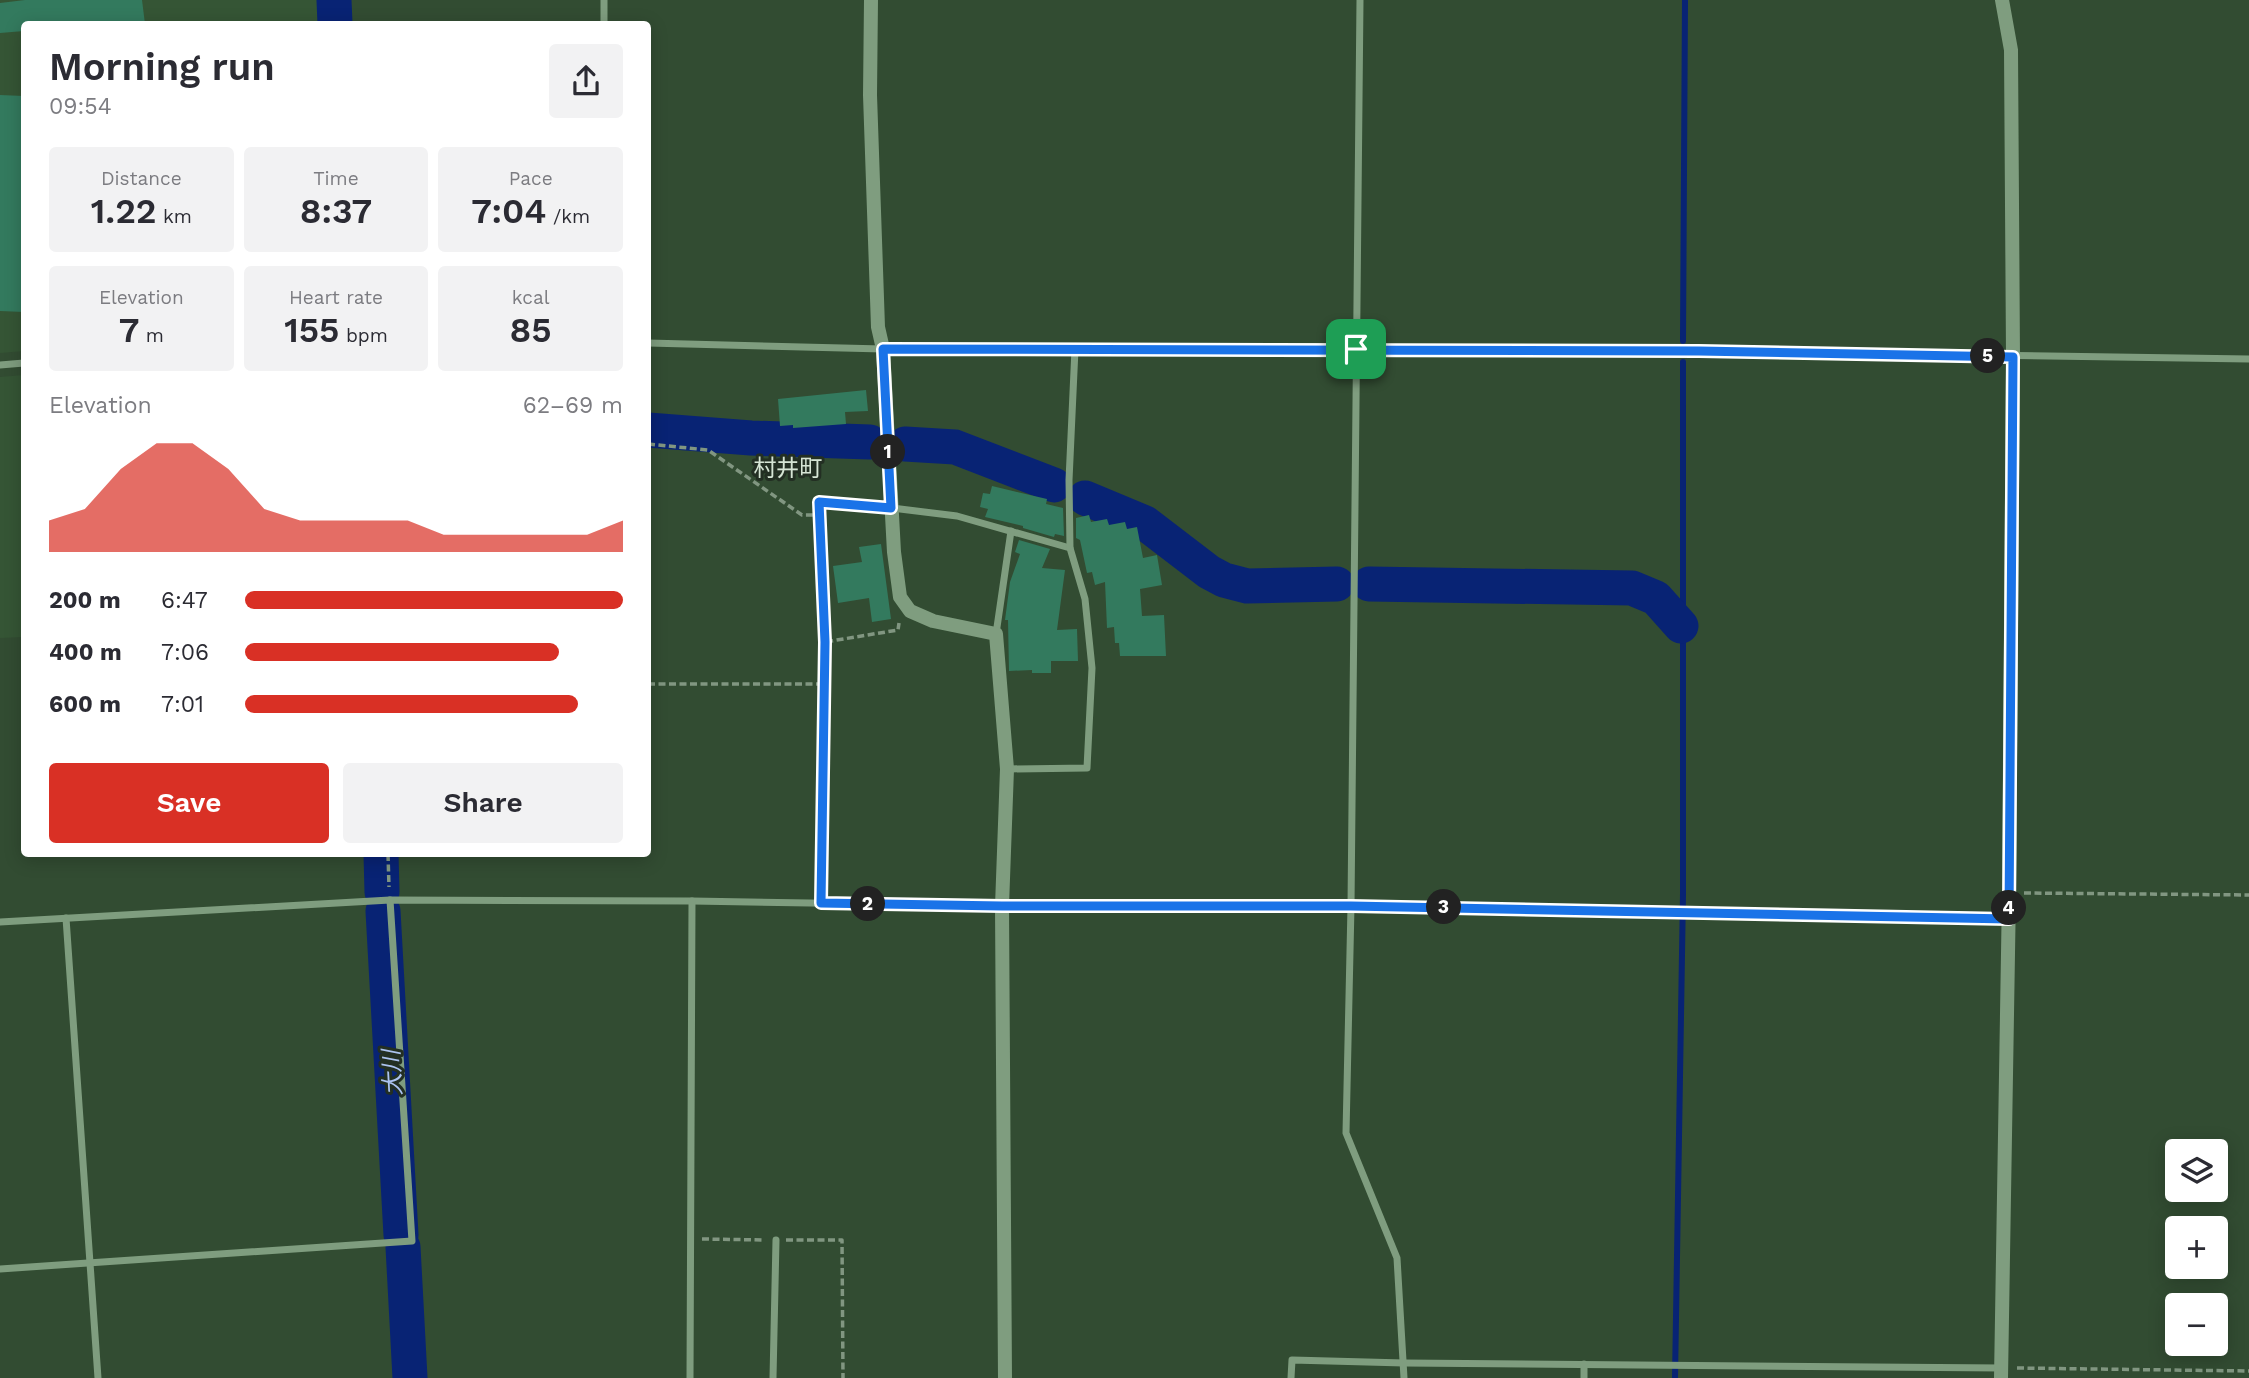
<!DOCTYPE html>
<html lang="en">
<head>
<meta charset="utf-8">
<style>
	:root { --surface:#fff; --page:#f2f2f3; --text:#2b2b33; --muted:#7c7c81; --accent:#d93025 }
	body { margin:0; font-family:"Work Sans","Noto Sans JP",sans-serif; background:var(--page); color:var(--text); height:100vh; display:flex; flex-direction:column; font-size:26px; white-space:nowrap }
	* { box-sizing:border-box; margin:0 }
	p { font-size:23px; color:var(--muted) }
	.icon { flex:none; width:38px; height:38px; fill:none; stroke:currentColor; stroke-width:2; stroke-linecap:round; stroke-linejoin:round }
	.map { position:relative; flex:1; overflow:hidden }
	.panel { position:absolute; left:21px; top:21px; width:630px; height:836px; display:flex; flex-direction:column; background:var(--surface); border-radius:7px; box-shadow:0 4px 18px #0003 }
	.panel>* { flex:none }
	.controls { position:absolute; left:2165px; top:1139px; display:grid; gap:14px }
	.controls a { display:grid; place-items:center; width:63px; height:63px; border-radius:7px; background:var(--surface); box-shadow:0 4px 18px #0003; font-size:35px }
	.pin { position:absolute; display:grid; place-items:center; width:60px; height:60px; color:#fff; margin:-30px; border-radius:14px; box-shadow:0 4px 10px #0006 }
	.km { position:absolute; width:35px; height:35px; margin:-18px; border-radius:50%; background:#222; color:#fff; font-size:19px; line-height:35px; text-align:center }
	.round { display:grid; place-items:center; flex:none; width:74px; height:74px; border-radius:7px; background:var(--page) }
	.headline { display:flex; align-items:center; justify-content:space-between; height:119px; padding:0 28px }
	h1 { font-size:38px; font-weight:600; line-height:52px }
	.stats { display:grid; grid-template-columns:repeat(3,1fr); gap:10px; height:119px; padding:7px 28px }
	.stats div { display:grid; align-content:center; border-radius:7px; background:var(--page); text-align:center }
	.stats b { font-size:35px; font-weight:600 }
	.stats small { font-size:19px; font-weight:400 }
	.stats p { font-size:19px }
	.chart { height:196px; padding:14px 28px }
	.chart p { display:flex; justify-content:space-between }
	.chart svg { width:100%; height:126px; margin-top:7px; fill:var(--accent); opacity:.7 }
	.primary-button { display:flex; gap:14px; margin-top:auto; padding:14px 28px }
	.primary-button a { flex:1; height:80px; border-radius:7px; background:var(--accent); color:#fff; font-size:28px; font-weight:600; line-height:80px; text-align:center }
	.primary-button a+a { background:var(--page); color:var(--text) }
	ul { padding:0 28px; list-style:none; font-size:23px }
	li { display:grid; grid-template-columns:112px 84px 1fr; align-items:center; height:52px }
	li i { height:18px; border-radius:9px; background:var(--accent) }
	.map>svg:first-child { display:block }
	.built { fill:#355535 }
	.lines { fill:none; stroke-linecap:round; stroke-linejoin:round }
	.stream { stroke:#082374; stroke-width:6 }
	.river { stroke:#082374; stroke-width:35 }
	.building { fill:#337a5e }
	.path { stroke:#819681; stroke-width:3.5; stroke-dasharray:7 3.5; stroke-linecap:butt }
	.street { stroke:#7f9d7f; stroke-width:7 }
	.secondary { stroke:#7f9d7f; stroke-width:14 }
	.route-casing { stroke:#fff; stroke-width:14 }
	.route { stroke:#1a73e8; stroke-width:9 }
	.labels { text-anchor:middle; stroke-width:6; stroke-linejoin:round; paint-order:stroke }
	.neighbourhood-label { font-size:23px; fill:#d6e5d5; stroke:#232f23 }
	.water-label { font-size:23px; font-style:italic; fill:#acc3f0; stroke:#232f23 }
</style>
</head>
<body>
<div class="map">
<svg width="2249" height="1378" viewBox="0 0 2249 1378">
	<rect width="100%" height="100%" fill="#324c32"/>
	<g class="built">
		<polygon points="0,0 325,0 327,24 24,24 24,351 0,353"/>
		<polygon points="24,375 24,637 0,638 0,377"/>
	</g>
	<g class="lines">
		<g class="stream">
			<polyline points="1683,341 1685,0"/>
			<polyline points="1675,1378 1683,894 1683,362"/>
		</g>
		<g class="river">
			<polyline points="334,0 335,24"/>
			<polyline points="648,430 751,438 870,442"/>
			<polyline points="905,444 955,447 1054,485"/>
			<polyline points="1085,498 1145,523 1209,572 1224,580 1247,586 1337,584"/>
			<polyline points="1369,584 1632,588 1656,598 1681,626"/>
			<polyline points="381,854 382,892"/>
			<polyline points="383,911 401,1235"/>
			<polyline points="403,1247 410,1378"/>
		</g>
	</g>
	<g class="building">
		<polygon points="25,0 142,0 145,24 24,24 24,31 0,33 0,3"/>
		<polygon points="0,95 24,96 24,312 0,311"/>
		<polygon points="866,390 868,411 845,412 846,424 793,428 793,425 780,426 778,399"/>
		<polygon points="992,486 1047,499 1046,504 1063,508 1064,536 1055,534 1054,537 1023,528 1023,526 985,517 988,509 980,507 983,493 990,494"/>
		<polygon points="1089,515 1091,522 1107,519 1109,525 1125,522 1127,529 1137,527 1143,558 1157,555 1162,585 1140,589 1142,616 1164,615 1166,656 1120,656 1119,643 1115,643 1114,627 1107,628 1105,582 1095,585 1092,572 1087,573 1080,540 1076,538 1076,518"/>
		<polygon points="1019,540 1050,549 1042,568 1065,570 1057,630 1077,629 1078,661 1051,661 1051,673 1032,673 1032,670 1009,671 1008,620 1005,620 1010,582 1020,554 1015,552"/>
		<polygon points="881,544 891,619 872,622 869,598 838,603 833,566 862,562 859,547"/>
	</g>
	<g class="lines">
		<g class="path">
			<polyline points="648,444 708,450 802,515 819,515"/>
			<polyline points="877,506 819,502 825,642 898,630 899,623"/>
			<polyline points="648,684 824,684"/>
			<polyline points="388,854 389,887"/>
			<polyline points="822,890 825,643"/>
			<polyline points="2024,893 2249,895"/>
			<polyline points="702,1239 765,1240"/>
			<polyline points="786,1240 842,1240 843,1378"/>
			<polyline points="2017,1368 2249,1371"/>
		</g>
		<g class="street">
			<polyline points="1360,0 1351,906 1346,1133 1397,1258 1404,1378"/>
			<polyline points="604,24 604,0"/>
			<polyline points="648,343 883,349 1699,351 2249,359"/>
			<polyline points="0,365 24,363"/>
			<polyline points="892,508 957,516 1070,548 1085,599 1092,668 1087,768 1008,769"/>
			<polyline points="1070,548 1069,480 1075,349"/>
			<polyline points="996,634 1011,531"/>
			<polyline points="66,918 98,1378"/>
			<polyline points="0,922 390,900 692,901 1002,906 1351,906 2009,919"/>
			<polyline points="0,1269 412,1241 390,900"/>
			<polyline points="690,1378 692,901"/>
			<polyline points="773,1378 776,1240"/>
			<polyline points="1291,1378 1292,1360 1404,1363 2002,1368"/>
			<polyline points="1584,1378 1584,1364"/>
		</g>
		<g class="secondary">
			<polyline points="871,0 870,95 878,327 883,349 894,552 900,597 910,611 933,621 996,634 1007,769 1002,906 1005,1378"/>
			<polyline points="2001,1378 2009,893 2013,357 2011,50 2002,0"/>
		</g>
	</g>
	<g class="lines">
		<defs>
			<polygon id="route" points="883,349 1699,351 2013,357 2009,919 1351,906 1002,906 821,903 825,642 819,502 891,508"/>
		</defs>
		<use href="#route" class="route-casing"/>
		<use href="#route" class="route"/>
	</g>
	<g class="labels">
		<g class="neighbourhood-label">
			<text x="788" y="476">村井町</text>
		</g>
		<g class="water-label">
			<text transform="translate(392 1073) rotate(-93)" y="8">大川</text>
		</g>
	</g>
</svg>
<div class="controls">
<a><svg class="icon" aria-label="layers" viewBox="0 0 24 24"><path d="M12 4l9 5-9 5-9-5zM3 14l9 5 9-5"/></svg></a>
<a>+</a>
<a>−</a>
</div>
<div class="pin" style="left:1356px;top:349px;background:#1e9e55"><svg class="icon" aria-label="arrive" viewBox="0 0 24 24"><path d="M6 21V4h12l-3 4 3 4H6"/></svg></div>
<b class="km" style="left:888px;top:452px">1</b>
<b class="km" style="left:868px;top:904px">2</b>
<b class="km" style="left:1444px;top:907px">3</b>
<b class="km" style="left:2009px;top:908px">4</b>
<b class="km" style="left:1988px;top:356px">5</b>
<section class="panel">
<div class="headline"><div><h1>Morning run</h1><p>09:54</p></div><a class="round"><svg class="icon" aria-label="share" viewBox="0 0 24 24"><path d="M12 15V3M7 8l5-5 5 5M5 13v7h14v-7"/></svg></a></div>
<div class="stats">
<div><p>Distance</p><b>1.22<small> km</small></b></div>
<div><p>Time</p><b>8:37</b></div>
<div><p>Pace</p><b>7:04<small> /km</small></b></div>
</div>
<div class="stats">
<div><p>Elevation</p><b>7<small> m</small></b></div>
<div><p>Heart rate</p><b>155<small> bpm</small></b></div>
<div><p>kcal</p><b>85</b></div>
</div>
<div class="chart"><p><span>Elevation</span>62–69 m</p>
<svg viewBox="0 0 160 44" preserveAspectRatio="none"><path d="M0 44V33L10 29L20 15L30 6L40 6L50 15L60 29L70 33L80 33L90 33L100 33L110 38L120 38L130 38L140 38L150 38L160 33V44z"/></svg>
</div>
<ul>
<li><b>200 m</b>6:47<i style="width:100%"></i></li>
<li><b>400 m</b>7:06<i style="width:83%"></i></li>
<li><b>600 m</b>7:01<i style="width:88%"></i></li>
</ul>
<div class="primary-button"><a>Save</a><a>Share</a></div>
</section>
</div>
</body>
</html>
